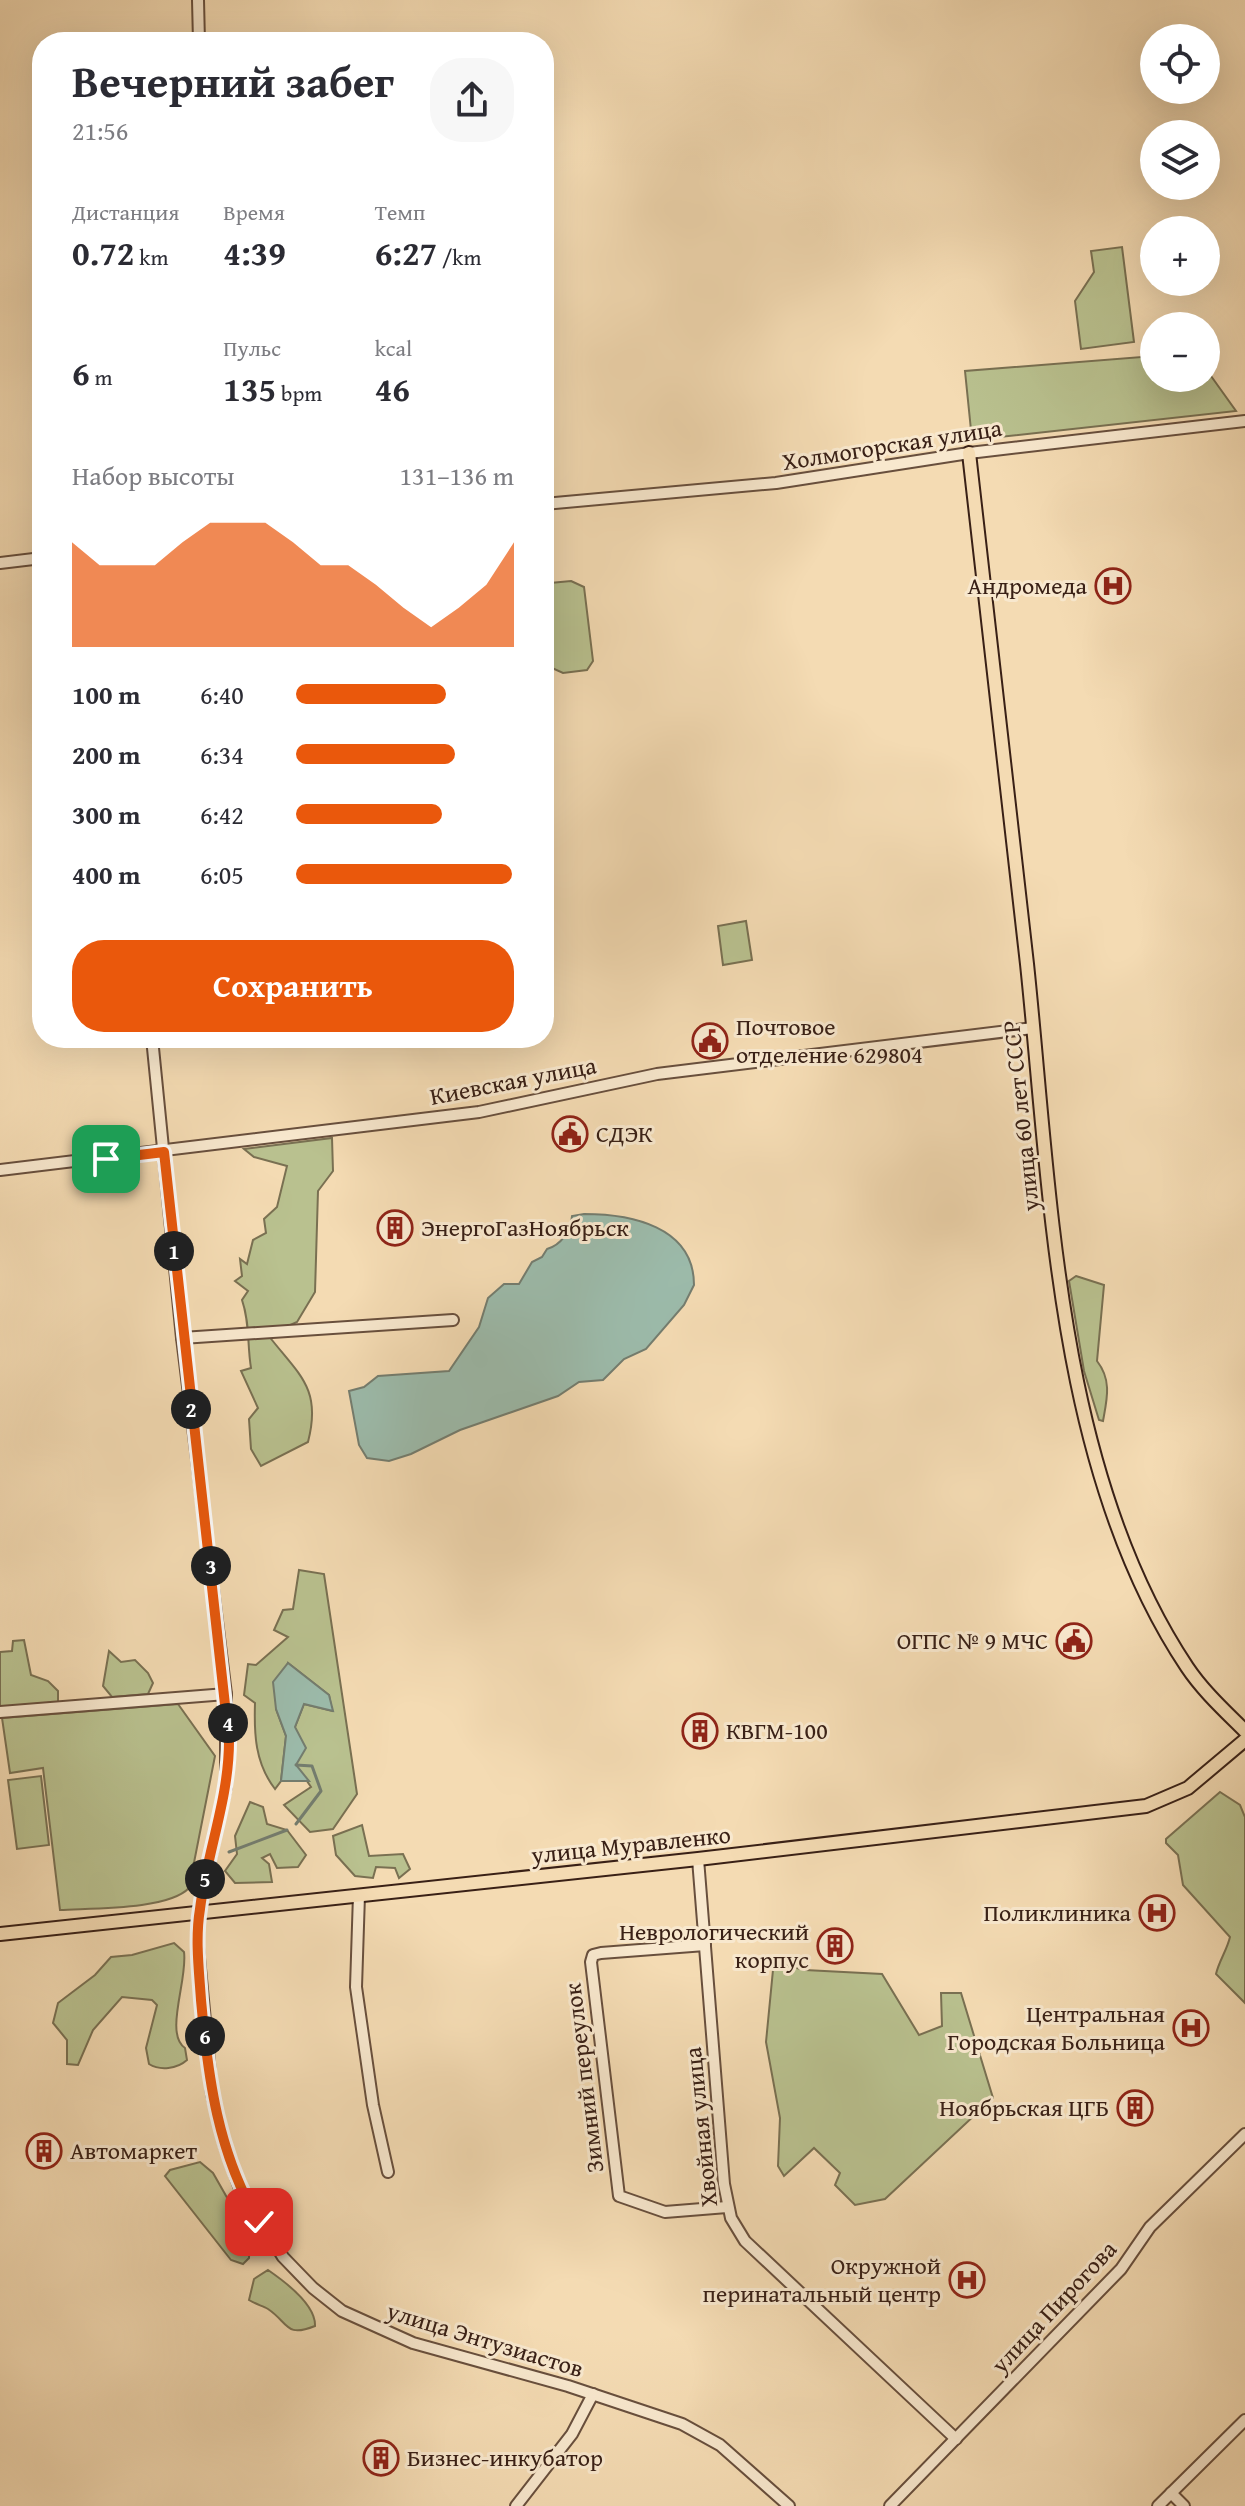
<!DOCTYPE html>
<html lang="ru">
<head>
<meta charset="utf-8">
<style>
	:root { --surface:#fff; --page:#f7f7f7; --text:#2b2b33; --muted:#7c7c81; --accent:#ea580c }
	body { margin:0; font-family:"Gentium Book Plus",serif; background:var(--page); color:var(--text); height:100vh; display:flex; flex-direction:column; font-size:30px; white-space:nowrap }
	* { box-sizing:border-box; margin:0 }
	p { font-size:26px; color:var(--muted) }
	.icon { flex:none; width:44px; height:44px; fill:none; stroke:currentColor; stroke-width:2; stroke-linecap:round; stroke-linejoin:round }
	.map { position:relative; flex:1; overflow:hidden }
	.side { position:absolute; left:32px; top:32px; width:522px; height:1016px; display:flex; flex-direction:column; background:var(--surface); border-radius:32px; box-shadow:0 8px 32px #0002 }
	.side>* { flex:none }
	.tools { position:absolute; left:1140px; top:24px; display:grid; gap:16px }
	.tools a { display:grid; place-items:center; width:80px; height:80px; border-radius:50%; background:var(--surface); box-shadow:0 8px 32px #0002; font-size:40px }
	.pin { position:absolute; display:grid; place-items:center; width:68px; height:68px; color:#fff; margin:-34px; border-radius:16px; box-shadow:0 4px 12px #0006 }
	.km { position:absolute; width:40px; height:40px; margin:-20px; border-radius:50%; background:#222; color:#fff; font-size:22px; line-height:40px; text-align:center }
	.round { display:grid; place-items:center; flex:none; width:84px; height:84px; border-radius:32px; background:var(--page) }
	.summary { display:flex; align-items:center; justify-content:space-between; height:136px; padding:0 40px }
	h1 { font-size:44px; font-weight:700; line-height:60px }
	.stats { display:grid; grid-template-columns:repeat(3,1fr); gap:12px; height:136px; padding:8px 40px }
	.stats div { display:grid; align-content:center }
	.stats b { font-size:34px; font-weight:700 }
	.stats small { font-size:22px; font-weight:400 }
	.stats p { font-size:22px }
	.chart { height:224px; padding:16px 40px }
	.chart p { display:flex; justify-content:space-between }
	.chart svg { width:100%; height:144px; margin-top:8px; fill:var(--accent); opacity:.7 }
	.button { display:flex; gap:16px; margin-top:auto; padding:16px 40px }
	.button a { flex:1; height:92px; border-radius:32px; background:var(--accent); color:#fff; font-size:32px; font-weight:700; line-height:92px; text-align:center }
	ul { padding:0 40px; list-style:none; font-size:26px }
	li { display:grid; grid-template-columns:128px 96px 1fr; align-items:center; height:60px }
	li i { height:20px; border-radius:10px; background:var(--accent) }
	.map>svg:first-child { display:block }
	.green { fill:#b9c18f; stroke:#797052; stroke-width:2 }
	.water { fill:#9cbbab; stroke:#747d6f; stroke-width:2 }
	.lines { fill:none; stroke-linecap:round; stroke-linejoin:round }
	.stream { stroke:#747d6f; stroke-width:3 }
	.minor-casing { stroke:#684f3d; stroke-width:14 }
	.major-casing { stroke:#392016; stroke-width:16 }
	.minor { stroke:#f8e8ce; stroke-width:10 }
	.major { stroke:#f4dbb3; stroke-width:12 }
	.route-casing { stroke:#fff; stroke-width:16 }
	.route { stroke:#ea580c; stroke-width:10 }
	.labels { text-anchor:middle; stroke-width:6; stroke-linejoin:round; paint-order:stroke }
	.street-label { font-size:24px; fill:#392016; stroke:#f8e8ce }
	.poi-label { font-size:24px; fill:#392016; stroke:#f8e8ce; text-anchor:end }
</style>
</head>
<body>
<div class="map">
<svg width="1245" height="2506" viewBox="0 0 1245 2506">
	<rect width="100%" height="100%" fill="#f4dbb3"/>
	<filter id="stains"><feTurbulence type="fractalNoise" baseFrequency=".0025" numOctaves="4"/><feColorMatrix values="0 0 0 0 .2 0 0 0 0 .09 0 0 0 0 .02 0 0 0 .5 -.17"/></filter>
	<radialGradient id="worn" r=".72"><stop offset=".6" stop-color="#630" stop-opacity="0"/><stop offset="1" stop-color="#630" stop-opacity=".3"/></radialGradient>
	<g class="green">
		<polygon points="1122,247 1134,342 1081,349 1075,301 1094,272 1091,251"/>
		<polygon points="1154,356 1154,378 1206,378 1206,369 1236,411 972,440 965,371"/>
		<polygon points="571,581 584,587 593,661 587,670 563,673 552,668 550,661 544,588 550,583"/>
		<polygon points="746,921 752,960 723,965 718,926"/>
		<path d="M332 1138 333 1171 318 1191 315 1292 297 1322 268 1335C299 1375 322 1388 308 1442L261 1466 251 1449 249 1419 258 1408 241 1371 251 1368C247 1344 250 1323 242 1300L248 1291 235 1281 242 1276 240 1259 247 1264 253 1240 266 1233 264 1219 277 1207 287 1166 254 1157 244 1149Z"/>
		<path d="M1076 1276 1104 1285 1097 1361C1112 1380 1107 1399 1103 1421L1099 1420 1084 1371 1069 1281Z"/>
		<path d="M299 1570 324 1574 357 1794 333 1829 310 1832 284 1805 311 1787 296 1765 295 1727 304 1704 332 1711 329 1695 288 1663 276 1709 286 1736 281 1781 275 1789C255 1763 254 1734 255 1703L244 1695 248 1664 256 1665 288 1637 274 1630 283 1610 293 1609Z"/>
		<polygon points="24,1640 31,1675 48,1681 58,1691 58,1702 0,1707 0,1652 12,1651 13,1641"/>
		<polygon points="109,1651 121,1662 135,1660 148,1673 153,1683 148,1694 112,1697 103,1686"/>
		<path d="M178 1704 215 1756 189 1888C168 1910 92 1908 60 1910L43 1768 10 1773 2 1718Z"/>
		<polygon points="41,1776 49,1845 17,1849 8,1780"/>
		<path d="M1220 1792 1240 1805 1245 1817V2003L1216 1974C1219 1961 1227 1950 1230 1937L1183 1885 1178 1855 1166 1843V1839Z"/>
		<polygon points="250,1802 263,1807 267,1824 287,1830 306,1855 298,1867 277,1868 270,1854 262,1858 269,1864 272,1882 235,1883 225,1871 237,1854 235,1836"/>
		<polygon points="362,1825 369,1856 403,1854 410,1869 399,1878 395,1868 376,1867 373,1878 355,1876 336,1855 333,1836"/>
		<path d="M174 1943 184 1952C188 1979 164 2034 185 2048L187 2060C177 2069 160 2071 149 2064L146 2048 157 2005 152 2000 122 1997 93 2030 78 2065 67 2064V2040L53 2023 58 2003 95 1975 111 1957 132 1955Z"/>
		<polygon points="784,1965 805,1970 882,1974 919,2035 942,2026 941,1993 961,1993 993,2098 885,2199 855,2205 835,2185 840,2173 814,2148 784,2176 778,2166 780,2118 766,2042 773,1970"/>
		<polygon points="200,2162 213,2173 250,2238 249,2258 243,2264 231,2260 165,2176 170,2170"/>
		<path d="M268 2270C284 2281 316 2305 315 2326 285 2338 289 2323 268 2309 263 2306 255 2304 249 2300L254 2279Z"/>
	</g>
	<g class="water">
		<path d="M584 1214C630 1214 694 1226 694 1285L684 1305 646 1349 624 1359 603 1380 579 1382 558 1396 460 1430 411 1454 389 1461 367 1458 359 1445 349 1391 364 1387 378 1376 449 1371 479 1327 488 1298 504 1284H519L532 1262 542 1257 547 1249C561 1245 571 1231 572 1216Z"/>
		<polygon points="288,1663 329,1695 333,1711 304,1704 295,1727 306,1748 296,1765 309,1781 281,1781 286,1736 276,1709 273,1682"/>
	</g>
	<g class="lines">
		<g class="stream">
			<polyline points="296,1824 321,1791 312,1766 296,1765"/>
			<polyline points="229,1852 287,1830"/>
		</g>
		<defs>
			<g id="minor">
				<polyline points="198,0 199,42"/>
				<polyline points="544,504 776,483 969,453 1245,421"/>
				<polyline points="0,563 42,558"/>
				<polyline points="152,1038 182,1338 226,1694 226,1786 202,1894 197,1937 212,2094 225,2146 239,2186 283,2257 313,2288 342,2311 413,2343 568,2386 682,2424 720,2445 789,2506"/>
				<polyline points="0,1170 479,1112 657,1074 1033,1028"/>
				<polyline points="182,1338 453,1320"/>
				<polyline points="0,1712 226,1694"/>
				<polyline points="698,1859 724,2184 731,2218 745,2241 956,2439"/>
				<polyline points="359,1895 356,1987 373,2105 388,2172"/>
				<polyline points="705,1945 601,1953 593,1955 591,1962 619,2196 665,2212 727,2207"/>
				<polyline points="1171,2493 1184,2506"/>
				<polyline points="516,2506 572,2434 593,2394"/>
				<polyline points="890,2506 1121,2269 1150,2227 1245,2134"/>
				<polyline points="1158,2506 1245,2420"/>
			</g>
			<g id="major">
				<path d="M969 453C988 623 1008 793 1027 964 1051 1191 1056 1471 1187 1667 1203 1691 1225 1711 1245 1731"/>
				<polyline points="0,1934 698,1859 1146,1806 1188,1788 1245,1740"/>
			</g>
		</defs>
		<use href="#minor" class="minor-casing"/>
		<use href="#major" class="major-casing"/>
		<use href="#minor" class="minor"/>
		<use href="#major" class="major"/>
	</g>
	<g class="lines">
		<defs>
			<path id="route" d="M106 1159 164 1152 229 1741C229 1799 207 1852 200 1909 195 1939 199 1970 201 2000 208 2078 218 2154 259 2222"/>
		</defs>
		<use href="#route" class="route-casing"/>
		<use href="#route" class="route"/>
	</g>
	<defs>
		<symbol id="hospital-ring" viewBox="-11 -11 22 22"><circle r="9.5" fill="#f8e8ce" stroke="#8f2418" stroke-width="1.5"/><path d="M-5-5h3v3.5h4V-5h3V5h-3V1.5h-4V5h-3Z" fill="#8f2418"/></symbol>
		<symbol id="civic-ring" viewBox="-11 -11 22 22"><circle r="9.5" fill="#f8e8ce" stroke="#8f2418" stroke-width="1.5"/><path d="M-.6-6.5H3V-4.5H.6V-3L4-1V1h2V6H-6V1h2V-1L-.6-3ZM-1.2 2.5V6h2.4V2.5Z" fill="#8f2418"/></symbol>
		<symbol id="building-ring" viewBox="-11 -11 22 22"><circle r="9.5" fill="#f8e8ce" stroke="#8f2418" stroke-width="1.5"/><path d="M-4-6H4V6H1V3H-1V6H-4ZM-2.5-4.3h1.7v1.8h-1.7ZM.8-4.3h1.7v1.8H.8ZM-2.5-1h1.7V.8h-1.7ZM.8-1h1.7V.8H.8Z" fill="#8f2418"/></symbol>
	</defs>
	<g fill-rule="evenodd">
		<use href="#hospital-ring" x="1093" y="566" width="40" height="40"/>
		<use href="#civic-ring" x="690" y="1021" width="40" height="40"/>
		<use href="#civic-ring" x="550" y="1114" width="40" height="40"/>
		<use href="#building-ring" x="375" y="1208" width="40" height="40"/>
		<use href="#civic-ring" x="1054" y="1621" width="40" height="40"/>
		<use href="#building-ring" x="680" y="1711" width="40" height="40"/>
		<use href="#hospital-ring" x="1137" y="1893" width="40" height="40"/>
		<use href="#building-ring" x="815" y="1926" width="40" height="40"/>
		<use href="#hospital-ring" x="1171" y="2008" width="40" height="40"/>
		<use href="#building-ring" x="1115" y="2088" width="40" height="40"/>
		<use href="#building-ring" x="24" y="2131" width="40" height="40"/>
		<use href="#hospital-ring" x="947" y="2260" width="40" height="40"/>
		<use href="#building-ring" x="361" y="2438" width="40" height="40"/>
	</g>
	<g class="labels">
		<g class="street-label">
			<text transform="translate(892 445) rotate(-9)" y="8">Холмогорская улица</text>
			<text transform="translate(513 1081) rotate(-11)" y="8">Киевская улица</text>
			<text transform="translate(1021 1116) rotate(-96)" y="8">улица 60 лет СССР</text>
			<text transform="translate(631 1845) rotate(-6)" y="8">улица Муравленко</text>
			<text transform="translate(584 2078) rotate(-97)" y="8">Зимний переулок</text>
			<text transform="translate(701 2127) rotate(-96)" y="8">Хвойная улица</text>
			<text transform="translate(1054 2307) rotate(-47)" y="8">улица Пирогова</text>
			<text transform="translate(485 2340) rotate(17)" y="8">улица Энтузиастов</text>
		</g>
		<g class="poi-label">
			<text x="1087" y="594">Андромеда</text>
			<text x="736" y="1035" text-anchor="start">Почтовое<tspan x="736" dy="28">отделение 629804</tspan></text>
			<text x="596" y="1142" text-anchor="start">СДЭК</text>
			<text x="421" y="1236" text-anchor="start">ЭнергоГазНоябрьск</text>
			<text x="1048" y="1649">ОГПС № 9 МЧС</text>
			<text x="726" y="1739" text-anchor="start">КВГМ-100</text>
			<text x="1131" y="1921">Поликлиника</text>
			<text x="809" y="1940">Неврологический<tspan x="809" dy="28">корпус</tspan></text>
			<text x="1165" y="2022">Центральная<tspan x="1165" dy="28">Городская Больница</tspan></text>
			<text x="1109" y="2116">Ноябрьская ЦГБ</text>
			<text x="70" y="2159" text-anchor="start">Автомаркет</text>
			<text x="941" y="2274">Окружной<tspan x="941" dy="28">перинатальный центр</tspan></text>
			<text x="407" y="2466" text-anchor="start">Бизнес-инкубатор</text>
		</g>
	</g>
	<rect width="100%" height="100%" filter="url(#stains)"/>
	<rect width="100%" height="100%" fill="url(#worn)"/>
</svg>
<div class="tools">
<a><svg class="icon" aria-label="locate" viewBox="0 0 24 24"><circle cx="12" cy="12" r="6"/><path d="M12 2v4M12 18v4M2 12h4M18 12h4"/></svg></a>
<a><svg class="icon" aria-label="layers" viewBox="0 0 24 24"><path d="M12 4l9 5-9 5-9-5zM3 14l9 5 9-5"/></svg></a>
<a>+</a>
<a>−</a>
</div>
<div class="pin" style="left:106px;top:1159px;background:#1e9e55"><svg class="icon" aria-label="arrive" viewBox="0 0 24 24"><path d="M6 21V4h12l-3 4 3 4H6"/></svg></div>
<div class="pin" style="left:259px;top:2222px;background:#d93025"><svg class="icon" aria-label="check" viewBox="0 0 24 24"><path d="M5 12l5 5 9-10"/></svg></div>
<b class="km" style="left:174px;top:1251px">1</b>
<b class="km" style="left:191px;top:1409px">2</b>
<b class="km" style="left:211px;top:1566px">3</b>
<b class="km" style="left:228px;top:1723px">4</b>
<b class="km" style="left:205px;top:1879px">5</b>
<b class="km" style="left:205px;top:2036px">6</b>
<section class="side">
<div class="summary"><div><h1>Вечерний забег</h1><p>21:56</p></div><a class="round"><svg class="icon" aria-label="share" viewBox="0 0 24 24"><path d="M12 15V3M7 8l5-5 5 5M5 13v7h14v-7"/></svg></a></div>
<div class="stats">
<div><p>Дистанция</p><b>0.72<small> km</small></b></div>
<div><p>Время</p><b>4:39</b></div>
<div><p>Темп</p><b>6:27<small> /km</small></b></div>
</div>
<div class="stats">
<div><b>6<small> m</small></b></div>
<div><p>Пульс</p><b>135<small> bpm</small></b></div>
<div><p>kcal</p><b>46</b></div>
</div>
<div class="chart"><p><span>Набор высоты</span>131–136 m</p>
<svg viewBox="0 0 160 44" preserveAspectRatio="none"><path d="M0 44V12L10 19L20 19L30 19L40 12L50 6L60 6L70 6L80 12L90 19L100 19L110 25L120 32L130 38L140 32L150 25L160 12V44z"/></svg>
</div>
<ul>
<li><b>100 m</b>6:40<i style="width:69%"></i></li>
<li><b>200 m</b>6:34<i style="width:73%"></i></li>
<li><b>300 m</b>6:42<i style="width:67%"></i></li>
<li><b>400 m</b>6:05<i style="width:99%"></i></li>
</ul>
<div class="button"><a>Сохранить</a></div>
</section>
</div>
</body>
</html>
